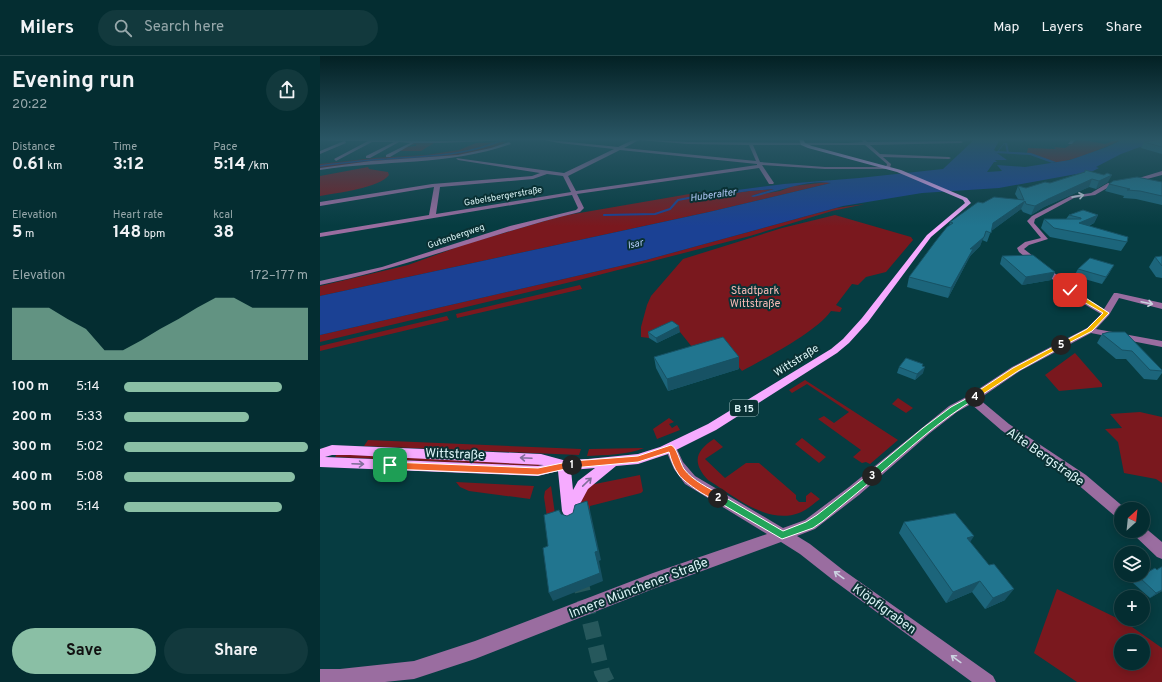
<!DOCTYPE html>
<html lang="en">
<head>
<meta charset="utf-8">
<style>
	:root { --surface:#042d31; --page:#12393d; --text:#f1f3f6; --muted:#97a8ab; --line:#25494d; --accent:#8abfa5 }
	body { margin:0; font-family:Overpass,sans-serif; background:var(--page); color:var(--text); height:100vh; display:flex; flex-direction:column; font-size:15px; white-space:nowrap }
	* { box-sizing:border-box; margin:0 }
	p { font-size:13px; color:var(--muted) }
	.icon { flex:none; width:22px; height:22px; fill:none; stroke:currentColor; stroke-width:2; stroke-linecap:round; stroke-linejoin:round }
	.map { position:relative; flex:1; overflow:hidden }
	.details { display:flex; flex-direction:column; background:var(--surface); width:320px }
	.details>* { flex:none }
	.needle { width:26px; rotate:27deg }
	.tools { position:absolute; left:794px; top:446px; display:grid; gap:8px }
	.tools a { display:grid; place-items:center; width:36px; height:36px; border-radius:50%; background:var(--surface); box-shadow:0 2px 10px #0003,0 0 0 1px var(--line); font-size:20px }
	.pin { position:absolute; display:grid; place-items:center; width:34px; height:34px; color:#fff; margin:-17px; border-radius:8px; box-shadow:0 2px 6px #0006 }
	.km { position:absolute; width:20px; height:20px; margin:-10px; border-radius:50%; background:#222; color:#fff; font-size:11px; line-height:20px; text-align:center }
	.round { display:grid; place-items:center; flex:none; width:42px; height:42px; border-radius:21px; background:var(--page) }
	.headline { display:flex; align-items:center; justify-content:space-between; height:68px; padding:0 12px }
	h1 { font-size:22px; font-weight:700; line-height:30px }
	.metrics { display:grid; grid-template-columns:repeat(3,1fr); gap:6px; height:68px; padding:4px 12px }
	.metrics div { display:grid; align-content:center }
	.metrics b { font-size:17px; font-weight:700 }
	.metrics small { font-size:11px; font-weight:400 }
	.metrics p { font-size:11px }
	.chart { height:112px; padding:8px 12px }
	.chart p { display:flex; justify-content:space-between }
	.chart svg { width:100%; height:72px; margin-top:4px; fill:var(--accent); opacity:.7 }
	.action { display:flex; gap:8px; margin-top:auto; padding:8px 12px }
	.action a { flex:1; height:46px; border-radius:24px; background:var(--accent); color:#111; font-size:16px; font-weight:700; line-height:46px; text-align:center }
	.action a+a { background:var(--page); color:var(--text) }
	ul { padding:0 12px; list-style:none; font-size:13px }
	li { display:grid; grid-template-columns:64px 48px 1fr; align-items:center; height:30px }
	li i { height:10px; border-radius:5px; background:var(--accent) }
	header { display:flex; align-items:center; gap:24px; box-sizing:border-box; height:56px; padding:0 20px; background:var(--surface); border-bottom:1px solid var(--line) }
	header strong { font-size:19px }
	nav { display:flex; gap:22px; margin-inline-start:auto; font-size:14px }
	.search { width:280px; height:36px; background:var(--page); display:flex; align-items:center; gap:10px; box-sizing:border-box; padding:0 14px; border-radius:22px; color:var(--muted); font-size:15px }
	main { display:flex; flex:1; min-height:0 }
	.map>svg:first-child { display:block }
	.green { fill:#7a181e; fill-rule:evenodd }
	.water { fill:#1b4194 }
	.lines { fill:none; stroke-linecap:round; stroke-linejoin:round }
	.stream-far1 { stroke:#1b4194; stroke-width:1.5 }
	.stream { stroke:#1b4194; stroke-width:2 }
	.canal { fill:#1b4194; fill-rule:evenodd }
	.major-tunnel { stroke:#26585c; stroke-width:16; stroke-dasharray:16 8; stroke-linecap:butt }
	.minor { fill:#9a6da0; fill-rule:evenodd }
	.major { fill:#f6abff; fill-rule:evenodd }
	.wall { fill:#1c657b }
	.shaded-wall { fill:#175264 }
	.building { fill:#21758f; stroke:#175264 }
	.oneway { stroke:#cbd2e0 }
	.oneway2 { stroke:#806e9a }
	.split-1 { fill:#f0652b; stroke:#fff }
	.split-2 { fill:#f0652b; stroke:#fff }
	.split-3 { fill:#22a559; stroke:#fff }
	.split-4 { fill:#22a559; stroke:#fff }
	.split-5 { fill:#f5b400; stroke:#fff }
	.split-6 { fill:#f5b400; stroke:#fff }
	.labels { text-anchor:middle; stroke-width:4; stroke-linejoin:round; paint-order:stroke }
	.far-street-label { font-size:9px; fill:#dbf4f6; stroke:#0a3134 }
	.far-water-label { font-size:10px; font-style:italic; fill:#b2caf8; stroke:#0a3134 }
	.shield { fill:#0a3134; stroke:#9cbabc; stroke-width:1 }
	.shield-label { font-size:10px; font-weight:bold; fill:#dbf4f6 }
	.park-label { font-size:11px; fill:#f5b9b5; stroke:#0a3134 }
	.street-label { font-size:11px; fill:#dbf4f6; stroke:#0a3134 }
	.near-street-label { font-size:13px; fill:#dbf4f6; stroke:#0a3134 }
</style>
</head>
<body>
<header>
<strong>Milers</strong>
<div class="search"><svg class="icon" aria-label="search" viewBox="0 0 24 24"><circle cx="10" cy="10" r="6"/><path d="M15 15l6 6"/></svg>Search here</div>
<nav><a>Map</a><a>Layers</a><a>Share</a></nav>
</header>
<main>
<section class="details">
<div class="headline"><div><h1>Evening run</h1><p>20:22</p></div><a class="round"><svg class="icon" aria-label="share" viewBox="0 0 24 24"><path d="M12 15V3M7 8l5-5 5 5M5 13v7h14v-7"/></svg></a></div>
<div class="metrics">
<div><p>Distance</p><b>0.61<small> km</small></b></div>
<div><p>Time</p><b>3:12</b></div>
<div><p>Pace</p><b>5:14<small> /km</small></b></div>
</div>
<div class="metrics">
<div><p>Elevation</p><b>5<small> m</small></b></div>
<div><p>Heart rate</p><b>148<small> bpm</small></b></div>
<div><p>kcal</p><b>38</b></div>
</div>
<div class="chart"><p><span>Elevation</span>172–177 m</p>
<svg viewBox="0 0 160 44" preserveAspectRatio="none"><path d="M0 44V12L10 12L20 12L30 19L40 25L50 38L60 38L70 32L80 25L90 19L100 12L110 6L120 6L130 12L140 12L150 12L160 12V44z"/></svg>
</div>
<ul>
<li><b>100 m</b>5:14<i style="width:86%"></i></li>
<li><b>200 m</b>5:33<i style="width:68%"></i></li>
<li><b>300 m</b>5:02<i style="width:100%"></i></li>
<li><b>400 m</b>5:08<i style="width:93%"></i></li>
<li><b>500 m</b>5:14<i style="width:86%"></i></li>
</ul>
<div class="action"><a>Save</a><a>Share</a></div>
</section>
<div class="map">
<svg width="842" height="626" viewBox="0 0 842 626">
	<rect width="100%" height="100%" fill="#063c41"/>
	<g class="green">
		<path d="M759 83 785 88 798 83H804C790 89 749 108 733 106 724 104 716 98 707 97L708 92 736 93 734 91 745 92Z"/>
		<path d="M186 86C160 103 90 103 57 105 38 107 19 110 0 112V108L55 102 107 99 139 94 156 87Z"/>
		<polygon points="92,87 114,87 101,95 79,95 86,91 96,90 96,88 88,90"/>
		<path d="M48 111 49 113 68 116 69 119C60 132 16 137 0 140V120Z"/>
		<polygon points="508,126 511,127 389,156 0,240 0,230 88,209 146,188 242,160 381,136 376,140 381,142 429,135 454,133 431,140 460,135 473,130"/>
		<polygon points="545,148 512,155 430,180 259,224 0,286 0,279 326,204 516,152"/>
		<path d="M515 159 591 181 593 184 566 216 546 221 538 229 532 228 516 249 522 252 520 256 511 255C495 277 447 301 422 315L404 293 376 296 360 276 352 271 329 282 321 281V271L327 249 331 240 363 203 462 172Z"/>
		<polygon points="260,229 262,233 137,262 136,258"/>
		<polygon points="127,260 129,264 0,295 0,290"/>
		<polygon points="755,297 782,328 782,331 739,335 725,319"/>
		<polygon points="485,324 578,384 550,408 546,406 542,407 533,401 541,394 498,363 504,360 514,367 529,356 487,328 472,337 469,334"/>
		<polygon points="578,342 593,352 586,357 572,348"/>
		<polygon points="820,356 842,361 842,427 836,423 804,417 798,386 785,373 802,372 790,358"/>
		<polygon points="349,362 354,366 349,368 352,372 357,369 360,374 337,383 333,373"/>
		<polygon points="482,382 506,401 499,407 475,388"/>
		<path d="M394 383 403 391 385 403 405 422 426 407H439L476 439V443L479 446H486V440L491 436 500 443C493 448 487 454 479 457 447 469 414 440 388 424 372 407 375 395 394 383Z"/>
		<polygon points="48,384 261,393 259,399 44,390"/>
		<path d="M324 392C309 399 283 399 267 400L269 393Z"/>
		<polygon points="17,398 220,408 221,409 218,410 15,401"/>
		<polygon points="320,419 323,435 321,437 270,450 270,454 262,457 260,443 270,429"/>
		<polygon points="136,426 214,430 210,443 149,435 140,431"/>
		<polygon points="231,430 236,465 228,468 224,441 225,435"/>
		<path d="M737 533 805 566 842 592V626H757L714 597ZM801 585H823V607H801Z"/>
	</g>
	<path class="water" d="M655 83H680L674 94 677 96 684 87H687L689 97 693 98 687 97 685 87 677 97 687 104H675L677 106H674L667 116 682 115 677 109 705 111 750 104 787 91 804 83H842V87L820 91 801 98 776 111 779 112 773 115 679 132 602 137 523 150 326 204 0 279V240L389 156 511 127C488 123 456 136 433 141L431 140 454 133 429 135 381 142 375 140 379 139 464 128 539 122 623 113Z"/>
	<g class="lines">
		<g class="stream-far1">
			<polyline points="743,83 747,84"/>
			<path d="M0 110C22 107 45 104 67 103 108 100 147 100 185 83"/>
		</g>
		<polyline class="stream" points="284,159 335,158 350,153 358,144 379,140"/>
		<polygon class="canal" points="677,95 711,97 736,106 732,107 710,99 675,97"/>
		<polyline class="major-tunnel" points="259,520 282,616 287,626"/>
		<g class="minor">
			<polygon points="0,83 120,85 210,83 120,87 94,87 70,101 66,101 66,99 90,87 79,86 50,102 46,102 46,100 74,86 52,86 16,105 14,103 48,85 25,85 26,87 0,98 0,95 24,85 0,84"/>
			<path d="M220 83 298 91 315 83 368 86 528 87 543 86 541 83H545L547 86 641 85 643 86 641 87 550 89 560 98 629 101 631 102 629 103 563 101 571 108 570 112 568 113H505L442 109 454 127 453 128H449L439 112 257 138 264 152 260 156C172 177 88 211 0 229V225L62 211 190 170 256 154 258 152 252 139 0 181V177L109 159 114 131 0 150V146L112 128 212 120 220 117 138 104 136 102 244 117 294 93 239 87ZM319 84 368 88 429 89 436 105 304 92ZM433 89H545L567 108 566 111H505L440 106ZM300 94 437 108V109L256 135 248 120ZM227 118 243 120 251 136 116 158 120 131 213 123Z"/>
			<polygon points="752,83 756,83 752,88 748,88"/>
			<polygon points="836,83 842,83 842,85 837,84"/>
			<path d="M189 86 191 88C129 110 64 104 0 114V112L51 105 138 99 171 92Z"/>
			<polygon points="842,115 842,119 812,127 809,125"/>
			<polygon points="788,127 796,129 789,131 775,139 754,142 715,163 714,167 728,183 709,189 704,193 765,241 784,253 794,237 797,237 842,247 842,253 799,242 789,259 776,273 842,285 842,291 771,277 700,315 659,343 689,368 766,419 806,453 801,453 801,463 796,461 756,427 681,374 651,348 637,356 610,377 539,439 495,473 477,480 490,488 523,514 673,620 676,626 652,626 513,524 480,498 461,486 333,533 155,603 94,623 65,626 0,626 0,613 20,613 94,605 155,585 333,517 447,478 365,428 354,413 345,392 347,389 351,387 355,389 363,406 375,420 463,472 485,464 529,431 629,350 648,340 692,311 767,272 781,258 759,245 699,196 697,192 705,186 721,182 707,165 712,160 751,140 771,137"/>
			<polygon points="823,470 842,486 842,503 837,501 815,480 813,475 823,475"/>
		</g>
		<path class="major" d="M479 83H483L485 87 492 90 581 114 647 142 651 147 611 181 548 266 529 287 517 297 396 374 348 398 318 408 296 410 268 433 254 459 249 461 244 459 242 455 238 415 218 420 0 411V393L12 389 221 398 243 404 268 403 318 398 340 391 388 368 511 293 523 283 542 262 607 179 645 147 643 144 577 116 488 92 481 89ZM12 399H30L224 409 218 410 5 401ZM275 412 258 425 253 434 251 414Z"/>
	</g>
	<g class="wall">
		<polygon points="842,83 842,98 821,92 824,86"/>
		<polygon points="764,116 788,126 776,133 769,131 724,151 711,159 703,156 701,153 671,175 667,186 662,184 660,190 651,199 649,202 628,242 587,231 589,221 629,170 630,166 663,147 698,143 695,138 698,130 706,132 730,127"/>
		<polygon points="842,126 842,149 816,143 803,142 804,140 785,135 789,128"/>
		<polygon points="749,159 778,159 774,167 769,170 807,186 801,195 730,181 721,172 724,163 746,163"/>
		<polygon points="682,200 735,216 731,224 702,229 680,208"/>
		<polygon points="842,200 842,222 836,221 829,211 835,201"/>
		<polygon points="758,213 790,216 782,228 754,220"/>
		<polygon points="328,276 360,276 337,287 329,282"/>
		<polygon points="789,276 842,314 842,317 837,324 824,323 806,303 796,303 777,287 782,278"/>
		<polygon points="334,301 419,313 348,335 336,312"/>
		<polygon points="603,310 603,317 595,324 577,317 579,311"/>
		<polygon points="584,466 650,486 685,544 665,553 652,536 626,547 579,477"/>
		<polygon points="842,511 842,535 830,542 813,527 819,521"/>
	</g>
	<g class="shaded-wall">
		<polygon points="792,119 788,126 776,133 779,125"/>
		<polygon points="772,123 769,131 724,151 711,159 715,150 728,143"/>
		<polygon points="705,145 701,153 670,176 673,167"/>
		<polygon points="778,159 774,167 755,176 759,167"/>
		<polygon points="664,181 660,190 651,199 649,202 628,242 631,232 650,193"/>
		<polygon points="794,209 790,216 782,228 786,221"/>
		<polygon points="735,216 731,224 702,229 706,221"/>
		<polygon points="359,270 360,276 337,287 336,282"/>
		<polygon points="419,301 419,313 348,335 347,323"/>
		<polygon points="605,311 603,317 595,324 597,318"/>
		<polygon points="267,445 270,454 281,504 279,505 283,525 233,545 229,537 275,496"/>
		<polygon points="654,480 647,491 647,482"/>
		<polygon points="660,525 652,536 626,547 633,536"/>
		<polygon points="694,533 685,544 665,553 673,542"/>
		<polygon points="842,534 842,535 830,542 836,537"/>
	</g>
	<g class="building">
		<polygon points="842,83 842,91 824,86"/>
		<polygon points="765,114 784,119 787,117 792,119 779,125 772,123 728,143 715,150 706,148 705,145 673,167 671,177 666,175 664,181 650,193 653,193 631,232 589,221 615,186 627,171 633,167 630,166 658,146 663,147 674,141 704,144 698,130 706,132 725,126 730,127 765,116"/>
		<polygon points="817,121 842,126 842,140 820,135 807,134 810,133 789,128 793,125"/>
		<polygon points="763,154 778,159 759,167 808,181 807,186 734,172 724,163 761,163 761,162 749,159"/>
		<polygon points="713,199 735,216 706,221 682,200"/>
		<polygon points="842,200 842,210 835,201"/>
		<polygon points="770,202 794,209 786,221 758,213"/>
		<polygon points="352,265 359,270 336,282 328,276"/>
		<polygon points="789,276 805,276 842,314 842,315 830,314 812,295 802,294 782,278"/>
		<polygon points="403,281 419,301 347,323 334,301"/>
		<polygon points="586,302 603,308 602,310 605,311 597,318 579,311"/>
		<polygon points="267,445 278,495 275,496 280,517 229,537 223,492 228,490 224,459 239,454 241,458 247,460 253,457 255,449"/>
		<polygon points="635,457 654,480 647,482 669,509 674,508 694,533 673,542 660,525 633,536 584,466"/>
		<polygon points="841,511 842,511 842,534 836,537 819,521 835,512 837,514"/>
	</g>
	<defs><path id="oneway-shaft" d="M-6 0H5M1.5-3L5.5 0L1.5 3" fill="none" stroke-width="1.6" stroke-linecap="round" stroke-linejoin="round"/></defs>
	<g class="oneway">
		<use href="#oneway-shaft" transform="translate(758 140) rotate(-11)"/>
		<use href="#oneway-shaft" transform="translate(827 247) rotate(12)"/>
		<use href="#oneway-shaft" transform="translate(519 519) rotate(-144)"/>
		<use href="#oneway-shaft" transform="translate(636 603) rotate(-144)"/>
	</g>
	<g class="oneway2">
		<use href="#oneway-shaft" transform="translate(206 402) rotate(-177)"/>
		<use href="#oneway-shaft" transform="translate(38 408) rotate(2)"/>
		<use href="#oneway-shaft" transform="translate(267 426) rotate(-44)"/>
	</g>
	<linearGradient id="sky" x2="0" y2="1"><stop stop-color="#032124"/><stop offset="0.49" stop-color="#2a5665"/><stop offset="1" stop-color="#2a5665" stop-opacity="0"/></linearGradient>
	<rect width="842" height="170" fill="url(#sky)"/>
	<polygon class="split-1" points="252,405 255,406 255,411 218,419 70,413 66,409 70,406 218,412"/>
	<path class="split-2" d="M351 389C357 391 360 407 364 413 373 425 389 432 401 439L402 442 401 444C393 447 364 426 359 419 354 412 351 404 349 396L318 406 252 412 248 409 252 405 318 400Z"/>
	<polygon class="split-3" points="552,416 556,420 555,422 503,465 493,472 462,483 395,444 394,442 398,438 401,439 463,475 486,466 497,459"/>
	<path class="split-4" d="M655 338 658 341 657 342C619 364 588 394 555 422H549L548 420 549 417 603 372 631 351Z"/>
	<polygon class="split-5" points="739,288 745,289 698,315 657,342 652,342 652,339 693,312"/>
	<polygon class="split-6" points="750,232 789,257 772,275 741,291 738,289 739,288 767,273 783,257 762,245 749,235 748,234"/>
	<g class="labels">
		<g class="far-street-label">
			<text transform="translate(183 140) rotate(-10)" y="3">Gabelsbergerstraße</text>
			<text transform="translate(136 180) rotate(-19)" y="3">Gutenbergweg</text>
		</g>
		<g class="far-water-label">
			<text transform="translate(393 138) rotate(-8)" y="4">Huberalter</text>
			<text transform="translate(315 187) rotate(-13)" y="4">Isar</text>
		</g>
		<rect class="shield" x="410" y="344" width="28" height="16" rx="3"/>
		<g class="shield-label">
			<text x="424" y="356">B 15</text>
		</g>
		<g class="park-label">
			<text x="435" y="238">Stadtpark<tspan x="435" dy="13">Wittstraße</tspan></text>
		</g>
		<g class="street-label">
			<text transform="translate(476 304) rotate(-32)" y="4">Wittstraße</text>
		</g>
		<g class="near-street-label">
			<text transform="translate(135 397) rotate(2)" y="5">Wittstraße</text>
			<text transform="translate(726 400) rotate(35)" y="5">Alte Bergstraße</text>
			<text transform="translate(318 531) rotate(-21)" y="5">Innere Münchener Straße</text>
			<text transform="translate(565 552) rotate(36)" y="5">Klöpflgraben</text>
		</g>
	</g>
</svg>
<div class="tools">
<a><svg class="needle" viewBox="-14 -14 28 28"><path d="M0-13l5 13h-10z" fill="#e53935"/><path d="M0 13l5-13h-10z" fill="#97a8ab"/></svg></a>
<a><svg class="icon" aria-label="layers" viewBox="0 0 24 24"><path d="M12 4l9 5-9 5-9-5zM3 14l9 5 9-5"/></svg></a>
<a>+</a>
<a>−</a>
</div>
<div class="pin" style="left:70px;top:409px;background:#1e9e55"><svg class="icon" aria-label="arrive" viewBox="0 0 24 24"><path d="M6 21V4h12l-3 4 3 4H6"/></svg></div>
<div class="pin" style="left:750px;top:234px;background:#d93025"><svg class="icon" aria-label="check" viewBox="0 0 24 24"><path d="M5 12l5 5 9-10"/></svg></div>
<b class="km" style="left:252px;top:409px">1</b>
<b class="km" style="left:398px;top:442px">2</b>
<b class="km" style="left:552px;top:420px">3</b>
<b class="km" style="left:655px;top:341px">4</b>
<b class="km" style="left:741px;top:289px">5</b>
</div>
</main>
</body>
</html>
